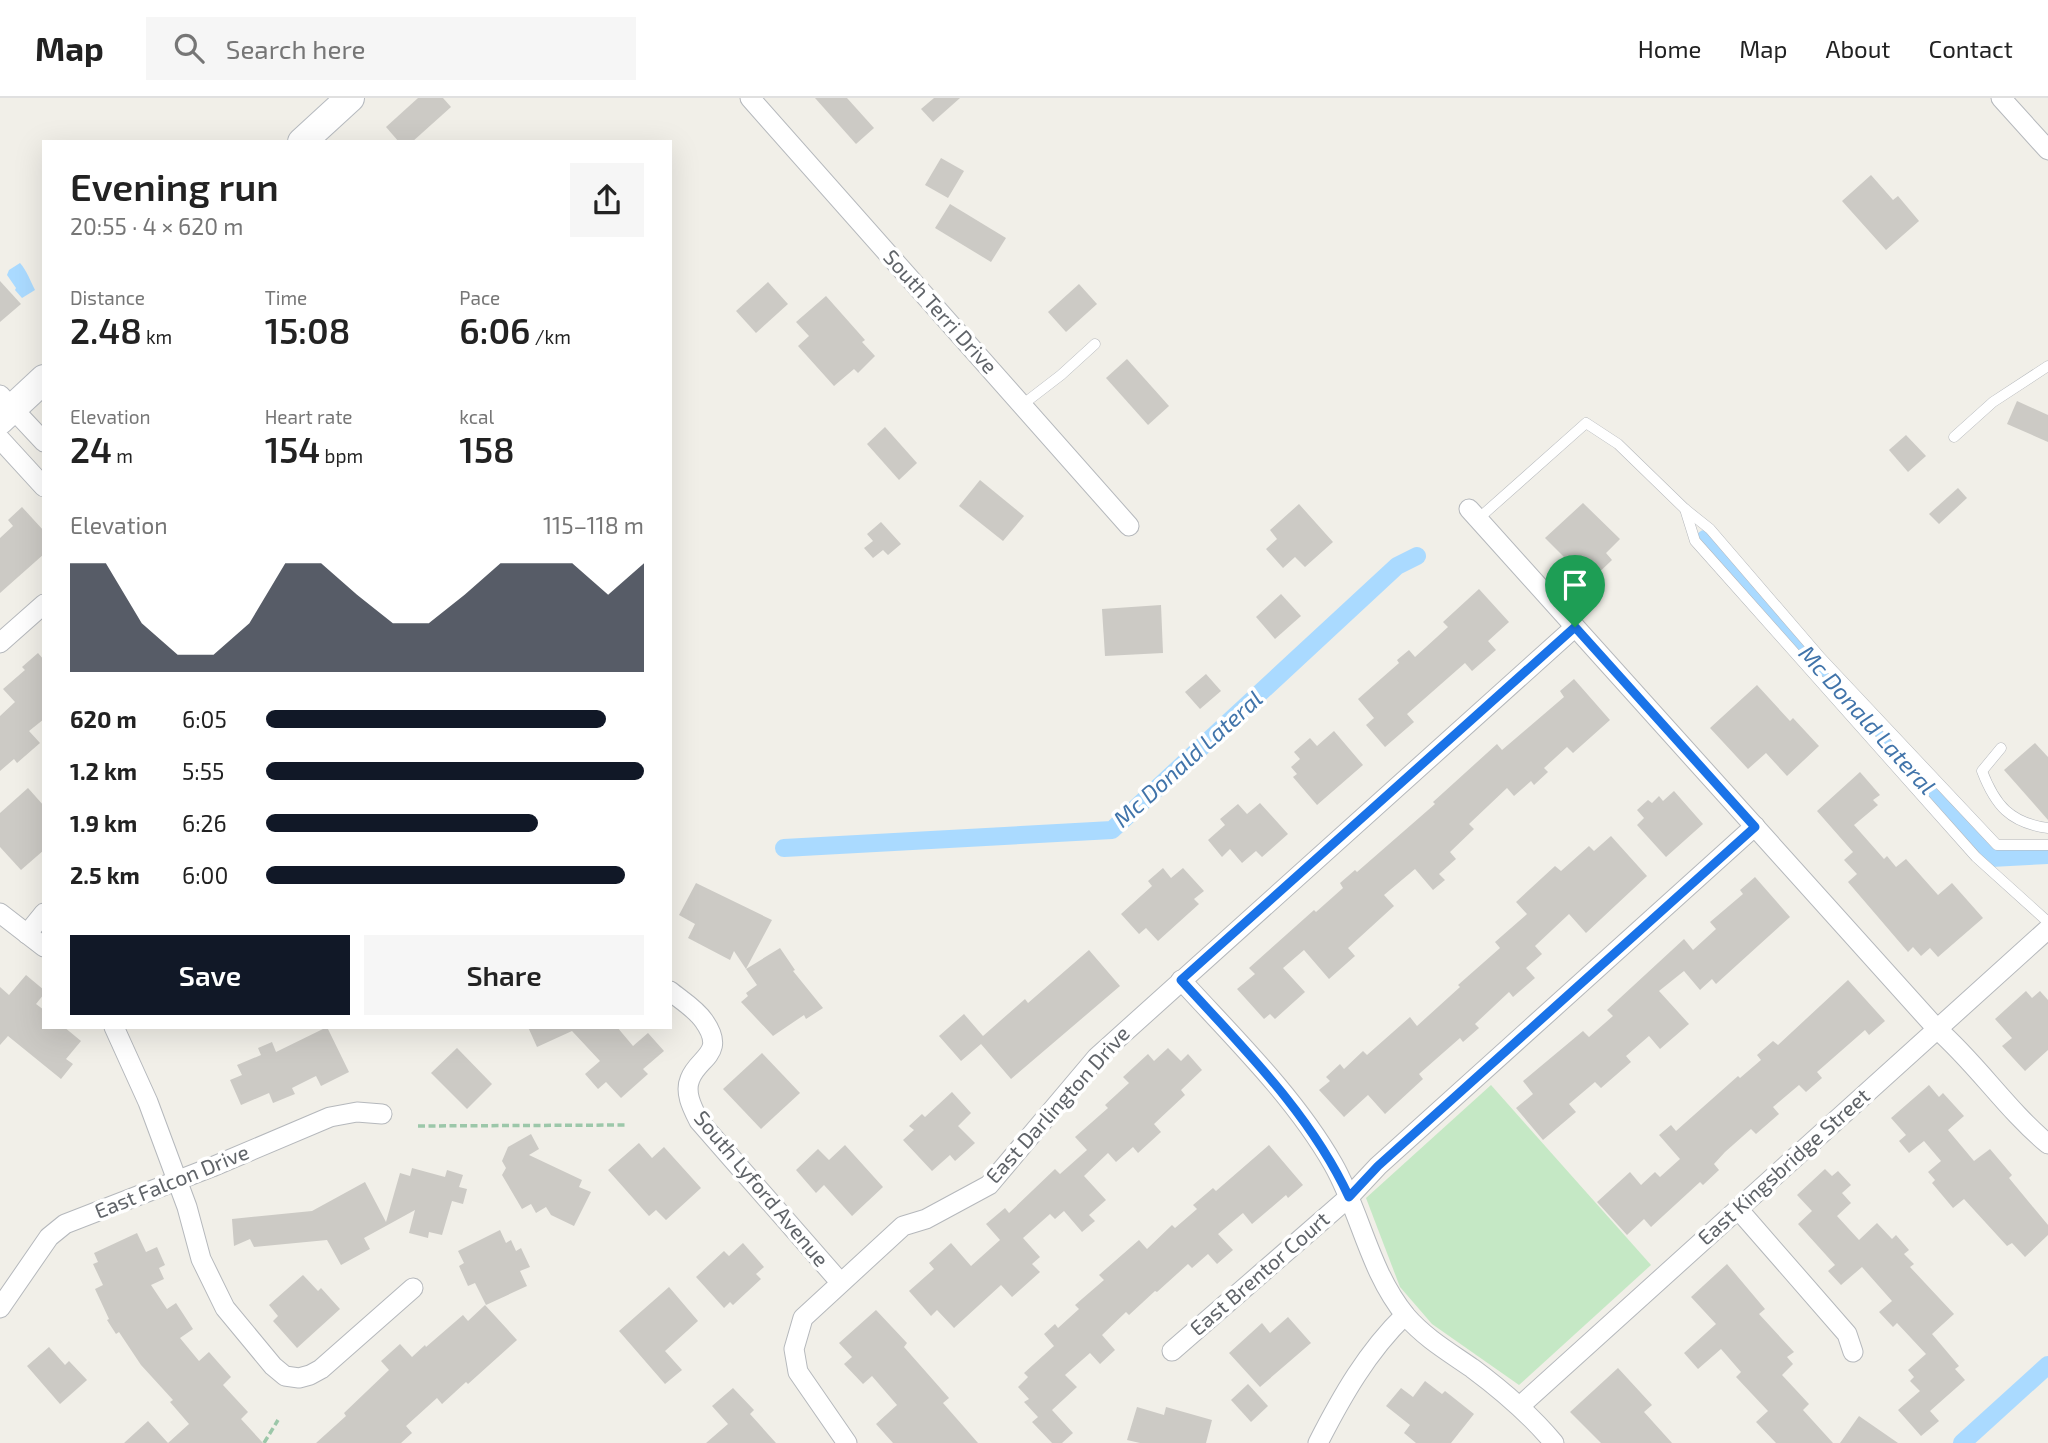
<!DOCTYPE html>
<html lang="en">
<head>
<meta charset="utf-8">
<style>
	:root { --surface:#fff; --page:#f6f6f6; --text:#222; --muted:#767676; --line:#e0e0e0; --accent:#111827 }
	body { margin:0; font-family:"Exo 2",sans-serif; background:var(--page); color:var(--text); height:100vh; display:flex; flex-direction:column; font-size:26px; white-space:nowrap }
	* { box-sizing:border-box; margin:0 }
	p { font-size:23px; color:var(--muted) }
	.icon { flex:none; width:38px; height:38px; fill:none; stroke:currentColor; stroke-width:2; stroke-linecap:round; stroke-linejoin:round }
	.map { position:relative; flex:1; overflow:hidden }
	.sheet { position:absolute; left:42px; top:42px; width:630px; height:889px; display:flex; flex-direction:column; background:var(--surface); border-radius:0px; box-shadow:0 7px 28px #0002 }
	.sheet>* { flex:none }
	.pin { position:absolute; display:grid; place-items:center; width:60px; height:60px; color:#fff; margin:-72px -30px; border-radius:50% 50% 50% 0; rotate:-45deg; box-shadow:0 0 7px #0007 }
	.pin .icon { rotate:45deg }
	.round { display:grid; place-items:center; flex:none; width:74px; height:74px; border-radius:0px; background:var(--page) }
	.summary { display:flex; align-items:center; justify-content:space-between; height:119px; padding:0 28px }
	h1 { font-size:38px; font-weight:600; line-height:52px }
	.figures { display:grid; grid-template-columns:repeat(3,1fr); gap:10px; height:119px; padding:7px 28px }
	.figures div { display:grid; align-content:center }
	.figures b { font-size:35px; font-weight:600 }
	.figures small { font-size:19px; font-weight:400 }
	.figures p { font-size:19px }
	.chart { height:196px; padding:14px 28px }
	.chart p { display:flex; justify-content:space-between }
	.chart svg { width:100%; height:126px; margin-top:7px; fill:var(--accent); opacity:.7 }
	.primary-button { display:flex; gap:14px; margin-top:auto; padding:14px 28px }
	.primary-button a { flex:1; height:80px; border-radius:0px; background:var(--accent); color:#fff; font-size:28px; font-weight:600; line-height:80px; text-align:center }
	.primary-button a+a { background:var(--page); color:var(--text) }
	ul { padding:0 28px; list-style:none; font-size:23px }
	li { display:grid; grid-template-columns:112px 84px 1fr; align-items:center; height:52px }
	li i { height:18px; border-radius:9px; background:var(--accent) }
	header { display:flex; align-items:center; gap:42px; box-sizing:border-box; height:98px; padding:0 35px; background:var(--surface); border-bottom:2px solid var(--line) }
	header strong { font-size:33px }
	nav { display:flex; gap:38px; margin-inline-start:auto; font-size:24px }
	.search { width:490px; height:63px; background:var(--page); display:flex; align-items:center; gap:18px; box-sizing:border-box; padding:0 24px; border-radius:0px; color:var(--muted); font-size:26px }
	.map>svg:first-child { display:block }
	.green { fill:#c5e8c5 }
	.water { fill:#aadaff }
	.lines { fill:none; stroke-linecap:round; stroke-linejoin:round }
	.canal { stroke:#aadaff; stroke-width:18 }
	.building { fill:#cccac5 }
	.lane-casing { stroke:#b5b8bc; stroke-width:11 }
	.street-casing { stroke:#b5b8bc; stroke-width:21 }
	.secondary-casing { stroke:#b6babf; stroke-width:30 }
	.path { stroke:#9cc7a9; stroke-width:3.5; stroke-dasharray:7 3.5; stroke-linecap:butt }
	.lane { stroke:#fff; stroke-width:10 }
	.street { stroke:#fff; stroke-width:19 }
	.secondary { stroke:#fff; stroke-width:28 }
	.route-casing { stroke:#fff; stroke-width:14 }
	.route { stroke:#1a73e8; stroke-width:9 }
	.labels { text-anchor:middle; stroke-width:7; stroke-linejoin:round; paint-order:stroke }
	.street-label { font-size:21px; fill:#5f6368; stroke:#fff }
	.water-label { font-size:23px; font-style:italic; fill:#4174aa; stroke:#fff }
</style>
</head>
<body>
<header>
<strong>Map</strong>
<div class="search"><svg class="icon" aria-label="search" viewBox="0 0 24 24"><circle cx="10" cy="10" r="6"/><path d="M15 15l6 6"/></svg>Search here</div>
<nav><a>Home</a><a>Map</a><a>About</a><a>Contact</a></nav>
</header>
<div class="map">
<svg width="2048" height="1345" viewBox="0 0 2048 1345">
	<rect width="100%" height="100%" fill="#f1efe8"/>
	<polygon class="green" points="1491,987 1651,1167 1519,1287 1432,1226 1400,1189 1366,1100"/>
	<path class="water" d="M20 165C27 173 30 182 35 192L22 200 15 192 16 190 7 177 9 172Z"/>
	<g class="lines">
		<g class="canal">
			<polyline points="1705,441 1991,760 2048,757"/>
			<polyline points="784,750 1112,732 1397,468 1417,458"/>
			<polyline points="1962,1345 2048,1267"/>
		</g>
	</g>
	<g class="building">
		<polygon points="418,0 443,0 451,9 412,44 399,44 386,29"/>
		<polygon points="815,0 847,0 874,30 856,46"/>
		<polygon points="934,0 960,0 933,24 921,11"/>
		<polygon points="941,60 964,73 948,100 925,87"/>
		<polygon points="1871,77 1893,102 1898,98 1919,123 1886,152 1842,103"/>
		<polygon points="950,106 1006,140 991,164 935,130"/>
		<polygon points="0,183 21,206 0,224"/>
		<polygon points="768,184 788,206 756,235 736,213"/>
		<polygon points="1079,186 1097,206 1066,234 1048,214"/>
		<polygon points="826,198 865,242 862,244 875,258 858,275 854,271 834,288 798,248 809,238 796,224"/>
		<polygon points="1127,261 1169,308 1148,327 1106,280"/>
		<polygon points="2017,303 2048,317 2048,344 2007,326"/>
		<polygon points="885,329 917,365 899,382 867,346"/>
		<polygon points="1906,337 1926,358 1908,374 1889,352"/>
		<polygon points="980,382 1024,418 1003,443 959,408"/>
		<polygon points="1958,390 1967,400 1939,426 1929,416"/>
		<polygon points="1583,405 1620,441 1606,455 1612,462 1589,484 1545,440"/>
		<polygon points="1299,406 1333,444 1305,469 1295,459 1283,470 1266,451 1277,441 1270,432"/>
		<polygon points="22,409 44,433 44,456 0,495 0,440 13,428 8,422"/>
		<polygon points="881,424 901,446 888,457 883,452 873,460 864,450 873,443 867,436"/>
		<polygon points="1479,491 1509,524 1488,543 1496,552 1472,573 1465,565 1407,616 1414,624 1385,649 1366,627 1374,620 1358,601 1399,565 1397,562 1409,552 1415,559 1448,529 1443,524"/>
		<polygon points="1281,496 1301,518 1275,541 1256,519"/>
		<polygon points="1161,507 1163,555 1105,558 1102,511"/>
		<polygon points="38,555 44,562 44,621 29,633 40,645 17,665 14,661 0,673 0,618 15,604 3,591 25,572 22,569"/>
		<polygon points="1206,576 1221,593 1200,611 1185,594"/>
		<polygon points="1574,581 1610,622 1573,655 1567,649 1544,670 1548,674 1534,687 1531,683 1514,698 1507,690 1469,726 1474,731 1450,754 1456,761 1439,776 1445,782 1433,792 1415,771 1384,797 1394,808 1348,850 1355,858 1329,881 1304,852 1283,870 1305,894 1275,921 1270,916 1264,921 1237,891 1255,876 1249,870 1314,812 1316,814 1343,790 1340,785 1355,772 1357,774 1435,706 1433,704 1497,646 1502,652 1564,599 1560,593"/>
		<polygon points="1757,587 1790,623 1793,620 1819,648 1787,678 1766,655 1748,671 1710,630"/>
		<polygon points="1334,633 1363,667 1317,707 1293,679 1297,676 1291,669 1300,661 1294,654 1310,640 1317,648"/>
		<polygon points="2035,645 2048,659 2048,722 2004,672"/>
		<polygon points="1860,674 1880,697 1873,702 1878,707 1854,727 1884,761 1887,758 1896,769 1906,761 1938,797 1952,785 1983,820 1938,859 1930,850 1921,858 1913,849 1908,854 1848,784 1857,776 1844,762 1853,754 1817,713"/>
		<polygon points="28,690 44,708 44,752 21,772 0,749 0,715"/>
		<polygon points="1674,693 1703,726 1666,759 1637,727 1644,720 1637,712 1648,702 1652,705 1659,698 1663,703"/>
		<polygon points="1260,705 1288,736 1262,759 1256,753 1242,765 1230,751 1222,759 1208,742 1225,727 1220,721 1238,706 1247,716"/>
		<polygon points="1611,738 1647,778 1586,835 1569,816 1535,848 1542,856 1526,870 1535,880 1513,899 1509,894 1475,926 1479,930 1463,944 1460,940 1419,976 1423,981 1385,1016 1368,997 1344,1019 1319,992 1330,983 1326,979 1340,966 1344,971 1363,953 1367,957 1410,919 1417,928 1460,889 1458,887 1500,850 1495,844 1527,816 1516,804 1555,768 1561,773 1589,748 1594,753"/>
		<polygon points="1163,770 1171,780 1183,770 1204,793 1194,801 1199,806 1158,843 1146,830 1139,836 1121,816 1152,788 1148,783"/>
		<polygon points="1755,779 1790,819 1716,886 1712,881 1700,892 1684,873 1659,893 1689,926 1660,951 1649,938 1626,958 1631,964 1601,990 1595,984 1569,1006 1576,1014 1543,1042 1516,1010 1533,996 1523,983 1583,933 1589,939 1613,918 1607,912 1684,841 1693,852 1716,831 1710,824 1743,796 1740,792"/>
		<polygon points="696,785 772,822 746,871 734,853 730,862 688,840 695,826 679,817"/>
		<polygon points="780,850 795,872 793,873 823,910 806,921 804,917 773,938 741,904 748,898 746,895 757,887 746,871"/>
		<polygon points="1089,852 1120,888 1011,981 981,946 961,963 939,938 964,916 983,938 1025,901 1028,905"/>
		<polygon points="26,877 44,892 44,896 36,906 44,912 44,929 64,929 81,943 66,961 73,966 61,981 8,938 0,947 0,889 9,897"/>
		<polygon points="1848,882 1885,923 1869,937 1865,932 1817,974 1822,980 1806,994 1799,987 1773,1009 1779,1016 1756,1036 1751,1031 1725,1054 1714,1066 1719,1072 1703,1087 1700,1084 1651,1129 1644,1121 1627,1137 1597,1104 1630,1074 1641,1087 1655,1074 1660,1079 1680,1061 1659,1037 1671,1027 1676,1033 1738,978 1740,980 1761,962 1757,957 1773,943 1778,947"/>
		<polygon points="2026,893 2032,900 2040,893 2048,902 2048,952 2025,973 2002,948 2012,940 1995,921"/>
		<polygon points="327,929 349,974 321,988 316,978 292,990 295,996 273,1005 269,995 241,1007 230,982 242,977 237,967 261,957 258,950 272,944 276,954"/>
		<polygon points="528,929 617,929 633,948 648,935 664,953 643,971 648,976 621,1000 606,984 598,991 585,976 600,963 572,933 537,949"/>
		<polygon points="457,950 492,986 467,1011 431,975"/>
		<polygon points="1168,950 1181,963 1188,956 1202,972 1181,992 1185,997 1154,1026 1161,1034 1138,1055 1133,1049 1116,1064 1108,1055 1084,1078 1106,1102 1089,1117 1095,1123 1082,1134 1064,1113 1055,1121 1050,1116 1023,1140 1040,1159 1032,1166 1040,1174 1012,1199 1001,1187 954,1230 937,1212 931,1218 909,1193 934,1171 929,1165 951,1145 971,1168 1000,1142 986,1126 1005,1110 1009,1115 1055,1071 1060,1076 1087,1052 1075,1039 1108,1010 1105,1007 1129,985 1123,979 1148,956 1154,963"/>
		<polygon points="762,955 800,995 761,1031 723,991"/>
		<polygon points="1929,987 1939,999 1943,995 1964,1018 1948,1032 1974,1063 1990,1051 2012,1077 2009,1080 2048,1127 2048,1137 2025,1159 2012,1145 2007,1148 1964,1101 1953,1110 1932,1085 1935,1082 1928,1074 1941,1063 1924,1043 1909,1055 1899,1043 1906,1037 1891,1020"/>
		<polygon points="952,994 971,1015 958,1028 975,1045 955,1063 950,1057 932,1073 903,1042 914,1032 909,1028 922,1016 925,1019"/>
		<polygon points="531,1036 539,1051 529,1057 582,1082 579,1089 591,1094 574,1128 551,1117 546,1109 536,1115 531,1106 522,1111 502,1077 506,1070 502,1063 508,1049"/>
		<polygon points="639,1045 652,1060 664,1049 701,1090 666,1122 656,1112 649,1118 608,1072"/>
		<polygon points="845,1047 883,1089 852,1118 824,1087 816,1095 796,1072 818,1051 829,1062"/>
		<polygon points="1269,1047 1303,1087 1288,1100 1286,1097 1252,1126 1243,1115 1218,1136 1233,1152 1217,1166 1208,1156 1192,1170 1188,1166 1157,1194 1155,1193 1129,1217 1126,1214 1102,1237 1115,1252 1100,1266 1090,1255 1065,1277 1077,1289 1052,1312 1073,1335 1062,1345 1052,1345 1032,1324 1038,1319 1024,1304 1029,1301 1018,1289 1028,1279 1024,1275 1054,1248 1044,1236 1055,1226 1058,1230 1079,1211 1075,1207 1104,1182 1099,1177 1139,1142 1147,1151 1172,1127 1175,1130 1197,1111 1193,1107 1213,1090 1216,1093"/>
		<polygon points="412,1070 445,1079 447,1072 463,1077 459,1089 467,1091 463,1106 452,1103 442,1137 429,1134 428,1140 409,1135 415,1112 364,1140 370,1151 341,1167 327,1142 254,1149 250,1141 234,1148 232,1121 312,1113 365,1084 386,1124 400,1075 410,1078"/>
		<polygon points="1825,1071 1832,1078 1838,1073 1851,1087 1842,1095 1851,1105 1837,1118 1859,1142 1877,1125 1892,1141 1896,1137 1909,1152 1904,1156 1914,1166 1910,1169 1954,1216 1932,1236 1959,1268 1955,1271 1965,1282 1930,1313 1939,1323 1921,1338 1898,1312 1920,1293 1910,1283 1914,1279 1908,1272 1926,1256 1897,1225 1893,1229 1879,1214 1892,1203 1862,1169 1841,1187 1828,1173 1835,1167 1798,1126 1812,1113 1797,1097"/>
		<polygon points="500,1132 506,1145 511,1142 516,1153 521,1150 530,1169 520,1173 527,1188 486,1207 475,1185 468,1188 459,1168 464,1165 458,1153"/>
		<polygon points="137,1135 146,1154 157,1149 165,1167 159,1170 164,1181 151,1187 167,1211 176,1205 193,1231 180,1240 199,1263 209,1254 231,1279 223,1287 248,1314 241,1321 263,1345 124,1345 148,1323 168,1345 189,1326 170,1304 173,1302 141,1267 119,1234 116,1236 107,1222 109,1221 95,1191 103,1187 93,1166 98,1164 94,1155"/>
		<polygon points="743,1145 764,1169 756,1176 761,1181 733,1207 730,1204 724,1210 696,1179 724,1153 729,1158"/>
		<polygon points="1727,1166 1765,1211 1759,1216 1794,1254 1787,1259 1793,1266 1782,1277 1809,1306 1803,1312 1833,1345 1776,1345 1756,1324 1768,1313 1736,1279 1741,1274 1721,1251 1698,1271 1684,1255 1716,1226 1691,1199"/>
		<polygon points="303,1177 318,1193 321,1190 340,1211 297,1250 273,1223 278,1218 269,1207"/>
		<polygon points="669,1189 698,1223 665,1253 682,1272 665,1286 619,1233"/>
		<polygon points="485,1207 517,1242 468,1286 466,1284 442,1306 437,1300 406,1328 412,1335 401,1345 316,1345 346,1318 344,1315 389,1272 381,1263 400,1246 412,1259 425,1247 426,1249 463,1217 468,1223"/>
		<polygon points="876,1212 907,1245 904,1249 949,1300 943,1305 978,1345 893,1345 876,1326 897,1307 872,1278 863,1286 844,1266 852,1259 839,1245"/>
		<polygon points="1288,1219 1311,1245 1260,1289 1229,1255 1262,1225 1270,1235"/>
		<polygon points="49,1249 65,1267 69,1263 87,1282 60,1306 27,1268"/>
		<polygon points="1618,1270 1652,1307 1644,1314 1672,1345 1601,1345 1570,1314"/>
		<polygon points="1425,1283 1442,1296 1445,1293 1474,1316 1451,1345 1416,1345 1404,1335 1410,1327 1386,1308 1401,1290 1413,1299"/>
		<polygon points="1248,1286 1268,1308 1251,1324 1231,1302"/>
		<polygon points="733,1290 754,1312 750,1316 776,1345 706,1345 728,1326 712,1308"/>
		<polygon points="1137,1309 1164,1317 1166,1309 1212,1322 1206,1345 1140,1345 1127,1342"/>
		<polygon points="1859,1318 1898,1345 1840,1345"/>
	</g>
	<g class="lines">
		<defs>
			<g id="lane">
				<polyline points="1022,307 1061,277 1095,246"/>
				<polyline points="1954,339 1993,304 2048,268"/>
				<polyline points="1685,411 1710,431 1821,560 1997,747 2048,747"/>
				<polyline points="1478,421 1586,325 1618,346 1685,411 1695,443 1976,759 2048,824"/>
				<path d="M2001 650 1982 673C1995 707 2010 725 2048 730"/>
			</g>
			<g id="street">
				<polyline points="750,0 1129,428"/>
				<polyline points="2001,0 2048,52"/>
				<polyline points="0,297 44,344"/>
				<polyline points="0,341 44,389"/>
				<path d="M1469 411 1937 931C1977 966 2007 1012 2048 1046"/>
				<polyline points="0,545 44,506"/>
				<polyline points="0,815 44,849"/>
				<polyline points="27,836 44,815"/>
				<path d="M1181 882C1233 939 1294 998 1333 1066 1361 1115 1369 1173 1406 1218 1425 1240 1449 1254 1472 1270 1503 1293 1530 1316 1554 1345"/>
				<path d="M670 893C681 902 696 911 704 923 727 956 698 959 690 981 684 995 693 1011 699 1023L840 1184"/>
				<polyline points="114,929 148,1004 187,1109 201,1161 225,1210 273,1268 285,1278 299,1280 310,1277 321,1271 413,1190"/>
				<polyline points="1738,1111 1847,1236 1853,1254"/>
				<polyline points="0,1210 49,1139 65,1126 212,1069 330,1019 357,1014 382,1016"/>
				<polyline points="1172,1253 1349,1099 1378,1068 1755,728"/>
				<polyline points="1520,1308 2048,831"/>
				<polyline points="847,1345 798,1274 794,1251 803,1220 903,1128 926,1121 989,1087 1097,959 1575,529"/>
				<path d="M1318 1345C1342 1298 1367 1254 1405 1217"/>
			</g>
			<g id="secondary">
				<polyline points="302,44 350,0"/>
				<polyline points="0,322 44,281"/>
			</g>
		</defs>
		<use href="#lane" class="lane-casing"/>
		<use href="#street" class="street-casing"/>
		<use href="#secondary" class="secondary-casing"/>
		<g class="path">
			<polyline points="418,1028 628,1027"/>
			<polyline points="264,1345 278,1322"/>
		</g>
		<use href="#lane" class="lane"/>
		<use href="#street" class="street"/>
		<use href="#secondary" class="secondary"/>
	</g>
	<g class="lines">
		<defs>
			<path id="route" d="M1575 529 1755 729 1378 1068 1349 1099C1310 1015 1242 949 1181 882Z"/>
		</defs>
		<use href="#route" class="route-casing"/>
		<use href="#route" class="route"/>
	</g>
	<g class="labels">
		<g class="street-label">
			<text transform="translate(940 214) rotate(48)" y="7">South Terri Drive</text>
			<text transform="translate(1058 1007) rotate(-48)" y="7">East Darlington Drive</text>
			<text transform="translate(1784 1069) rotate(-42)" y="7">East Kingsbridge Street</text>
			<text transform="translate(172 1084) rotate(-22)" y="7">East Falcon Drive</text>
			<text transform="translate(761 1091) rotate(50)" y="7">South Lyford Avenue</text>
			<text transform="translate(1260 1176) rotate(-41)" y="7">East Brentor Court</text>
		</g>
		<g class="water-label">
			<text transform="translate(1867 622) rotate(48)" y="8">Mc Donald Lateral</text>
			<text transform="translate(1188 661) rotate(-42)" y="8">Mc Donald Lateral</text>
		</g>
	</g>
</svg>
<div class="pin" style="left:1575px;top:529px;background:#1e9e55"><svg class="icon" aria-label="arrive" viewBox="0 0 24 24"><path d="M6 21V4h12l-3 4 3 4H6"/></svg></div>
<section class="sheet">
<div class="summary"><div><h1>Evening run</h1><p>20:55 · 4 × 620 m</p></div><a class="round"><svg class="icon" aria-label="share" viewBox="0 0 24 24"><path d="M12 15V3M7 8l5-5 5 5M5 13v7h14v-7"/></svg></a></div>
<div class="figures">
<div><p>Distance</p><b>2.48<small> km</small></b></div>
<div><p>Time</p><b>15:08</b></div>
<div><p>Pace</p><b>6:06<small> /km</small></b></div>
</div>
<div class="figures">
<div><p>Elevation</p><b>24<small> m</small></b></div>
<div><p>Heart rate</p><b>154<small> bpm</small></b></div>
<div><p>kcal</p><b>158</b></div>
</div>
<div class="chart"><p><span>Elevation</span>115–118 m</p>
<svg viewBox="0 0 160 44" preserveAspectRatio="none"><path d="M0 44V6L10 6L20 27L30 38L40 38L50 27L60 6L70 6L80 17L90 27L100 27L110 17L120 6L130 6L140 6L150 17L160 6V44z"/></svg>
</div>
<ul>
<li><b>620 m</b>6:05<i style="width:90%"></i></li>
<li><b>1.2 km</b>5:55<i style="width:100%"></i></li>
<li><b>1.9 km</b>6:26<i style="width:72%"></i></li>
<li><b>2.5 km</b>6:00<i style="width:95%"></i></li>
</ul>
<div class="primary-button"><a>Save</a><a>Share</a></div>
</section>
</div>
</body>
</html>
